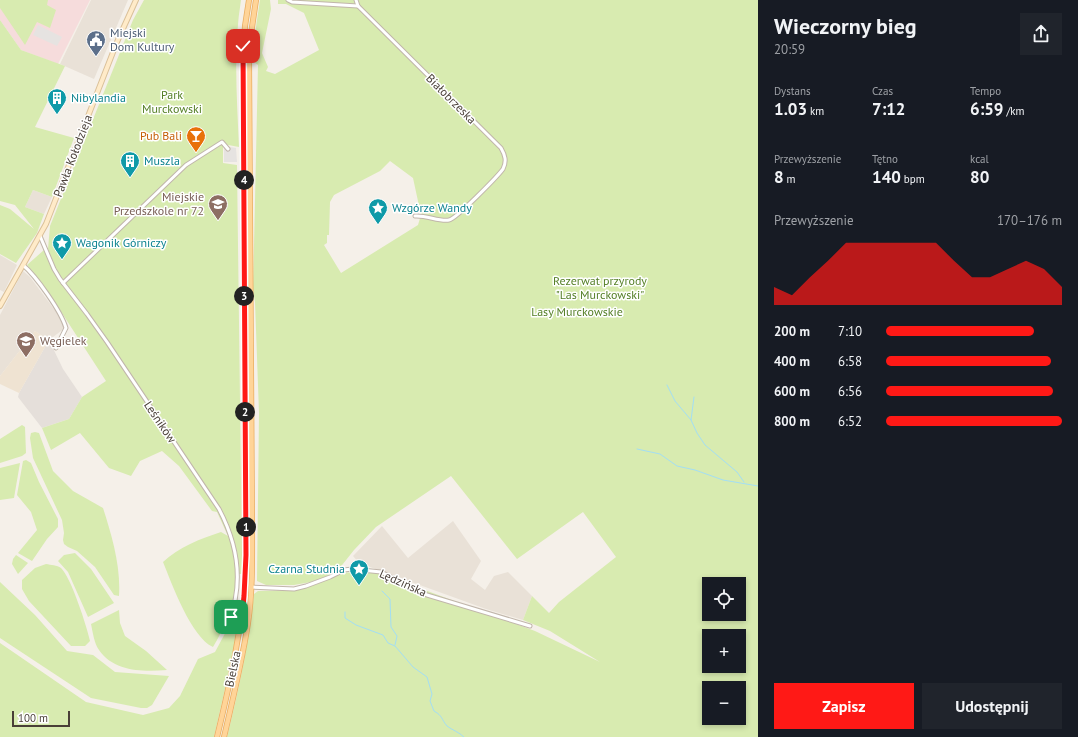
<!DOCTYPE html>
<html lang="pl">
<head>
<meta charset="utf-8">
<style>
	:root { --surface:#171b24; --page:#20242c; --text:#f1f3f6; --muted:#9ea1a6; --accent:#ff1916 }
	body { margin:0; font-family:"PT Sans",sans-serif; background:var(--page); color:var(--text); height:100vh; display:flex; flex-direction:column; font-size:15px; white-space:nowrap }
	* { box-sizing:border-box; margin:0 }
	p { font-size:13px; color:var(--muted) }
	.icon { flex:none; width:22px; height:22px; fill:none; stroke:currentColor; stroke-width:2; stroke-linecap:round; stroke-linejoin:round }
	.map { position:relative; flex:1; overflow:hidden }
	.sheet { display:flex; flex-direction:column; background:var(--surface); width:320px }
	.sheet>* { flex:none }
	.controls { position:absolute; left:702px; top:577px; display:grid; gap:8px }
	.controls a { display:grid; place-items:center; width:44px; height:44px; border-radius:0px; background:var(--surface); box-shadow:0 2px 6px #0003; font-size:20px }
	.scale { position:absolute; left:12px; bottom:10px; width:58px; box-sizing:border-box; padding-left:4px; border:2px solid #493f37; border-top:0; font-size:11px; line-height:14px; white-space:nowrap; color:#493f37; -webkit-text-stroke:3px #fff; paint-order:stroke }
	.pin { position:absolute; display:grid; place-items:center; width:34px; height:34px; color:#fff; margin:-17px; border-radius:8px; box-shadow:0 2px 6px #0006 }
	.km { position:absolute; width:20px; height:20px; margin:-10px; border-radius:50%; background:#222; color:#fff; font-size:11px; line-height:20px; text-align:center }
	.round { display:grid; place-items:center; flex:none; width:42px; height:42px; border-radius:0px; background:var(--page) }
	.headline { display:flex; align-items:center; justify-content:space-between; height:68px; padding:0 16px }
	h1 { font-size:22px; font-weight:800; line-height:30px }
	.metrics { display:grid; grid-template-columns:repeat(3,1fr); gap:6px; height:68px; padding:4px 16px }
	.metrics div { display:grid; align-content:center }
	.metrics b { font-size:17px; font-weight:800 }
	.metrics small { font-size:11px; font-weight:400 }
	.metrics p { font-size:11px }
	.chart { height:112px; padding:8px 16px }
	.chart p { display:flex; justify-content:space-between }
	.chart svg { width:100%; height:72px; margin-top:4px; fill:var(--accent); opacity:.7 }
	.button { display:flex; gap:8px; margin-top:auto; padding:8px 16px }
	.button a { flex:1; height:46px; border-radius:0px; background:var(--accent); color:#fff; font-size:16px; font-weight:800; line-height:46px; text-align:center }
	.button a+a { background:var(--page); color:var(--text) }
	ul { padding:0 16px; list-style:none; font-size:13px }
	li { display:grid; grid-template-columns:64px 48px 1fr; align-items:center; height:30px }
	li i { height:10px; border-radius:5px; background:var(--accent) }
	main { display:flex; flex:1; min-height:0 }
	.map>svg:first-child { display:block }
	.residential { fill:#e9e1d7 }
	.industrial { fill:#e5dfda }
	.education { fill:#efe3d2 }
	.medical { fill:#f6dcdc }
	.green { fill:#d8ebb0; fill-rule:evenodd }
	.parking { fill:#e6e3e1 }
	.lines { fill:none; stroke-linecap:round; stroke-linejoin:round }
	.stream { stroke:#a3def4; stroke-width:1 }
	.street-casing { stroke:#c1b6ab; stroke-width:5 }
	.secondary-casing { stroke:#dac099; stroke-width:6 }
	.primary-casing { stroke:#eaae62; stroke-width:6 }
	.street { stroke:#fff; stroke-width:3 }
	.secondary { stroke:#ffebc9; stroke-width:4 }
	.primary { stroke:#ffd498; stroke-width:4.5 }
	.route-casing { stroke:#fff; stroke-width:8 }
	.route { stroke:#ff1916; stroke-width:5 }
	.labels { text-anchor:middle; stroke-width:3; stroke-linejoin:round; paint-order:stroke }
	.service-label { font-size:12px; fill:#4e5e75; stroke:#fff; text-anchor:start }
	.park-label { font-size:12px; fill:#547f26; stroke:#fff }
	.culture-label { font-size:12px; fill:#0d838f; stroke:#fff; text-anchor:start }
	.street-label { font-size:12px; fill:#493f37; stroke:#fff }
	.food-label { font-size:12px; fill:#c56008; stroke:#fff; text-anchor:end }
	.education-label { font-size:12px; fill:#785e54; stroke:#fff; text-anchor:end }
</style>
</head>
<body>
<main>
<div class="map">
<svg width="758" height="737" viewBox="0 0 758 737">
	<rect width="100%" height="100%" fill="#f5f0e9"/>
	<g class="residential">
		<polygon points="91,0 128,0 94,79 60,64"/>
		<polygon points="33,190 52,197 44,214 25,207"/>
		<polygon points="0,255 17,265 4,292 0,290"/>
		<polygon points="23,271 30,277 57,313 65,328 49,340 35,331 0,376 0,315"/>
		<polygon points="453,521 481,561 471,579 485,590 494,576 508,572 532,596 523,620 486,609 359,563 353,556 382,526 408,558"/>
	</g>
	<polygon class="industrial" points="49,340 63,369 82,397 69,419 42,428 18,397 19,393"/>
	<polygon class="education" points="35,331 49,340 19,393 0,384 0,376"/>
	<polygon class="medical" points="0,0 90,0 58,64 21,50 0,20"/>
	<g class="green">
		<polygon points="0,0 48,0 47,5 56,10 50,28 37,22 25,45 0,8"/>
		<path d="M144 0H241C233 48 237 99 239 147L223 144V163L237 165 242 559V574H239L238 558H235C235 568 236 579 235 589 233 609 223 630 213 647 191 637 172 584 163 562 179 547 200 539 221 532L228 536 217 512 212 511 179 466 162 451 140 461 131 476 109 468 80 433 51 450 42 428 69 419 82 397 106 381 47 290 27 265 44 250 52 260 48 249 50 226 133 20Z"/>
		<path d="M260 0H270L271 9 262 53 268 67 266 71 275 74 319 50 304 13 286 4H278V0H758V737H227C239 689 249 642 254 594L258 591 298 590 317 584 341 573 356 572 379 573 535 631 600 662 550 631 523 620 532 596 549 613 559 602 616 557 583 512 517 559 451 476 376 527 354 550 339 569 330 575 311 582 294 585H266L257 581 259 413 255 302 253 290 258 65 254 62C253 42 257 20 260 0ZM390 161 413 178 421 215 418 225 341 273 324 245 327 243V235H329L330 202 334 195 380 171ZM709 584H739V614H709ZM709 636H739V666H709ZM709 688H739V718H709Z"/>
		<polygon points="0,20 21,50 65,66 35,127 74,138 52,197 33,190 25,207 44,214 37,233 16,263 0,254 0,205 10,209 34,229 15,205 0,201"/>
		<polygon points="22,425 25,427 26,453 22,456 0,463 0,439"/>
		<path d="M35 432 39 433 53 471 73 491 103 508C112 536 121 567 119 596L114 595 95 567 77 551 68 547 64 544 63 540 64 533 62 520 33 458 30 438 31 433Z"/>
		<polygon points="26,460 31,463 39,482 58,519 58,527 47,539 32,561 18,553 37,530 31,512 17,495 23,461"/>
		<polygon points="20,463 14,498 0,500 0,468"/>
		<polygon points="75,553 91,569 114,603 88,617 68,572 58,561 64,555"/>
		<polygon points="16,555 28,563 18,574 12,564 13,559"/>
		<path d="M46 564C51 565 57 565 61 568 71 577 87 627 90 641L85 646H71L29 601 22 589V580L35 568Z"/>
		<polygon points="0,582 35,615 67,651 93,655 115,672 169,676 152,705 147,708 141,708 91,698 0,638"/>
		<path d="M119 610 120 623 125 636 146 651 167 670C144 672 114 672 99 650 94 643 93 633 91 624Z"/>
		<polygon points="232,625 236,627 236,630 233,654 214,737 0,737 0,643 86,702 143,715 169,708 180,696 198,659 215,652 229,626"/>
	</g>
	<g class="parking">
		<polygon points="38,25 62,37 57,46 33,35"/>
		<polygon points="224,146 236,148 237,162 224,162"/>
	</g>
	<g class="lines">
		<g class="stream">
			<polyline points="667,385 675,401 691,420"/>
			<polyline points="694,397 691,420 697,433 705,445 737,472 744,482"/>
			<polyline points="637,449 660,454 677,466 695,470 723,480 758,486"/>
			<polyline points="382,591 390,599 391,627 397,636 395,645"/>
			<path d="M345 612V618L356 625 383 635 388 643 395 646 413 667 427 677 432 694 430 701 434 711C443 716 441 719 447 726 452 730 459 732 464 737"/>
		</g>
		<defs>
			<g id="street">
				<path d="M288 0 292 2 358 6 501 148C505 155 507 161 503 169 497 177 456 219 449 220 440 222 426 215 415 216"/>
				<polyline points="356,0 358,6"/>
				<path d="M40 236 54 269 60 279 87 314 107 342 219 509C238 545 244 582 229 621L241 626"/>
				<path d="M23 265C36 276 61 311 66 328L56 348"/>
				<polyline points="63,283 186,165 222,142 228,149"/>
				<polyline points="251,587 294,589 306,586 330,577 344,570 352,569 381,572 427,595 530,626"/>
			</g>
			<polyline id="secondary" points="0,306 46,224 117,42 136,0"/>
			<g id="primary">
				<path d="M217 737C230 683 242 630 245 575L243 58 245 26 249 0"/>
				<path d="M224 737C233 699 242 662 248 623 253 589 252 554 252 519L249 58 251 34 256 0"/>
			</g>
		</defs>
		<use href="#street" class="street-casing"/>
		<use href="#secondary" class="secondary-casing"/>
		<use href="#primary" class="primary-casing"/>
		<use href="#street" class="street"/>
		<use href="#secondary" class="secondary"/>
		<use href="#primary" class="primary"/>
	</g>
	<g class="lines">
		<defs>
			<polyline id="route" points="231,617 229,621 241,626 244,596 246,555 243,46"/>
		</defs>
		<use href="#route" class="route-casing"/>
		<use href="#route" class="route"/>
	</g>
	<defs>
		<symbol id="civic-pin" viewBox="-11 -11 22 30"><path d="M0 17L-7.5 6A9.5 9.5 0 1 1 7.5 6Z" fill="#5c6f8a" stroke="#fff"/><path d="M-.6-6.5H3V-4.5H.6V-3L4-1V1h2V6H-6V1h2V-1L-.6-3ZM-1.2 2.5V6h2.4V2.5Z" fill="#fff"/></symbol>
		<symbol id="building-pin" viewBox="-11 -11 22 30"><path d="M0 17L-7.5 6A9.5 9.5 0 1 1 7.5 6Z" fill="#0f9aa8" stroke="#fff"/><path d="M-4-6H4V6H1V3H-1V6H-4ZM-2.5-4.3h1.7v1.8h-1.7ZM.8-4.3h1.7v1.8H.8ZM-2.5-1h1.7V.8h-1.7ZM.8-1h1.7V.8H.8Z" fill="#fff"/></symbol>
		<symbol id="bar-pin" viewBox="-11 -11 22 30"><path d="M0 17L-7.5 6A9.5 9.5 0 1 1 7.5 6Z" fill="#e8710a" stroke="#fff"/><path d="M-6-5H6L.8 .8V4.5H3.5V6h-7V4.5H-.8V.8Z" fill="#fff"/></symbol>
		<symbol id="school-pin" viewBox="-11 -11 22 30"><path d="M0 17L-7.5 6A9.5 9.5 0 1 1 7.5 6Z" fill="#8d6e63" stroke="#fff"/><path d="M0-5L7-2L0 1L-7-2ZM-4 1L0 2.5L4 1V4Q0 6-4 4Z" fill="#fff"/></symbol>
		<symbol id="sight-pin" viewBox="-11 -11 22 30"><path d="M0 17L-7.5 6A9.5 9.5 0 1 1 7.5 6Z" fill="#0f9aa8" stroke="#fff"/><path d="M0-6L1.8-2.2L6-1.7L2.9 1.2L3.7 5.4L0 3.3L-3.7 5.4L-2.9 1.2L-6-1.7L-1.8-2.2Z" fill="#fff"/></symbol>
	</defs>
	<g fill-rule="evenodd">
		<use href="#civic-pin" x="85" y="29" width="22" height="30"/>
		<use href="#building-pin" x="46" y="87" width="22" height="30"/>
		<use href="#bar-pin" x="185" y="125" width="22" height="30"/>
		<use href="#building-pin" x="119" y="150" width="22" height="30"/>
		<use href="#school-pin" x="207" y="193" width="22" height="30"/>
		<use href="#sight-pin" x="367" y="197" width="22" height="30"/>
		<use href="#sight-pin" x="51" y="232" width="22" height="30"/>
		<use href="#school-pin" x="15" y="330" width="22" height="30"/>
		<use href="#sight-pin" x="348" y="558" width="22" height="30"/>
	</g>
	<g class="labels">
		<g class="service-label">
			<text x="110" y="37">Miejski<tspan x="110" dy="14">Dom Kultury</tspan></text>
		</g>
		<g class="park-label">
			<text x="172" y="99">Park<tspan x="172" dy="14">Murckowski</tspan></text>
			<text x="600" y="285">Rezerwat przyrody<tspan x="600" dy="14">"Las Murckowski"</tspan></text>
			<text x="577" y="316">Lasy Murckowskie</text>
		</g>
		<g class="culture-label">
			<text x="71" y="102">Nibylandia</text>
			<text x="144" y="165">Muszla</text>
			<text x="392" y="212">Wzgórze Wandy</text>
			<text x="76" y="247">Wagonik Górniczy</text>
			<text x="345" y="573" text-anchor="end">Czarna Studnia</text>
		</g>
		<g class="street-label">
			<text transform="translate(451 99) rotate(45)" y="4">Białobrzeska</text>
			<text transform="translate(73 156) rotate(-69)" y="4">Pawła Kołodzieja</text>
			<text transform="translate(160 422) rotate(56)" y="4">Leśników</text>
			<text transform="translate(403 583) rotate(24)" y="4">Lędzińska</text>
			<text transform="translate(233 669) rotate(-78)" y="4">Bielska</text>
		</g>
		<g class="food-label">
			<text x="182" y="140">Pub Bali</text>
		</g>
		<g class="education-label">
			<text x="204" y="201">Miejskie<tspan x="204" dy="14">Przedszkole nr 72</tspan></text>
			<text x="40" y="345" text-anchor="start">Węgielek</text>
		</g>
	</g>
</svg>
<div class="controls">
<a><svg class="icon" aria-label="locate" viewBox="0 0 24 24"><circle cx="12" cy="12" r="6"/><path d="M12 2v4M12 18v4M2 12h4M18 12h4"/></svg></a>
<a>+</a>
<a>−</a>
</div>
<div class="scale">100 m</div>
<div class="pin" style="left:231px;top:617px;background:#1e9e55"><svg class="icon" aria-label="arrive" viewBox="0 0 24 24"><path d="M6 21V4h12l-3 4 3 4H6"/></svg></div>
<div class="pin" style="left:243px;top:46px;background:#d93025"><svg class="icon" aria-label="check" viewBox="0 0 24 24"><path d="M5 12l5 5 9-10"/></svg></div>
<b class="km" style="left:246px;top:527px">1</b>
<b class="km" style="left:245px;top:412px">2</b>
<b class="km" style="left:244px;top:296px">3</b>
<b class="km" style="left:244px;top:180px">4</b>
</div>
<section class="sheet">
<div class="headline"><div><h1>Wieczorny bieg</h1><p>20:59</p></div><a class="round"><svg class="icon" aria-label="share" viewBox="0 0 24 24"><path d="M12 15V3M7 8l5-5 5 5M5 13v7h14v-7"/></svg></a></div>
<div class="metrics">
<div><p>Dystans</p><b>1.03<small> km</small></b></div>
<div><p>Czas</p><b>7:12</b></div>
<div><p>Tempo</p><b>6:59<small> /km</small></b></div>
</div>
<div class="metrics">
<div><p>Przewyższenie</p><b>8<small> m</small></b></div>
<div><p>Tętno</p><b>140<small> bpm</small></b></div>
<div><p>kcal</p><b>80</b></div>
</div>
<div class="chart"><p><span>Przewyższenie</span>170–176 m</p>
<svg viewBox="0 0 160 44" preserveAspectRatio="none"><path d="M0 44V33L10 38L20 27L30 17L40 6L50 6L60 6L70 6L80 6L90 6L100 17L110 27L120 27L130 22L140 17L150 22L160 33V44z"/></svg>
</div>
<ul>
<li><b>200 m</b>7:10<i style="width:84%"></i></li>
<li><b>400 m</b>6:58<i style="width:94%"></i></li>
<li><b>600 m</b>6:56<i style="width:95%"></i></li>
<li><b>800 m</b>6:52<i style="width:100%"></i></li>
</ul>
<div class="button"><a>Zapisz</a><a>Udostępnij</a></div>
</section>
</main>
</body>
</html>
